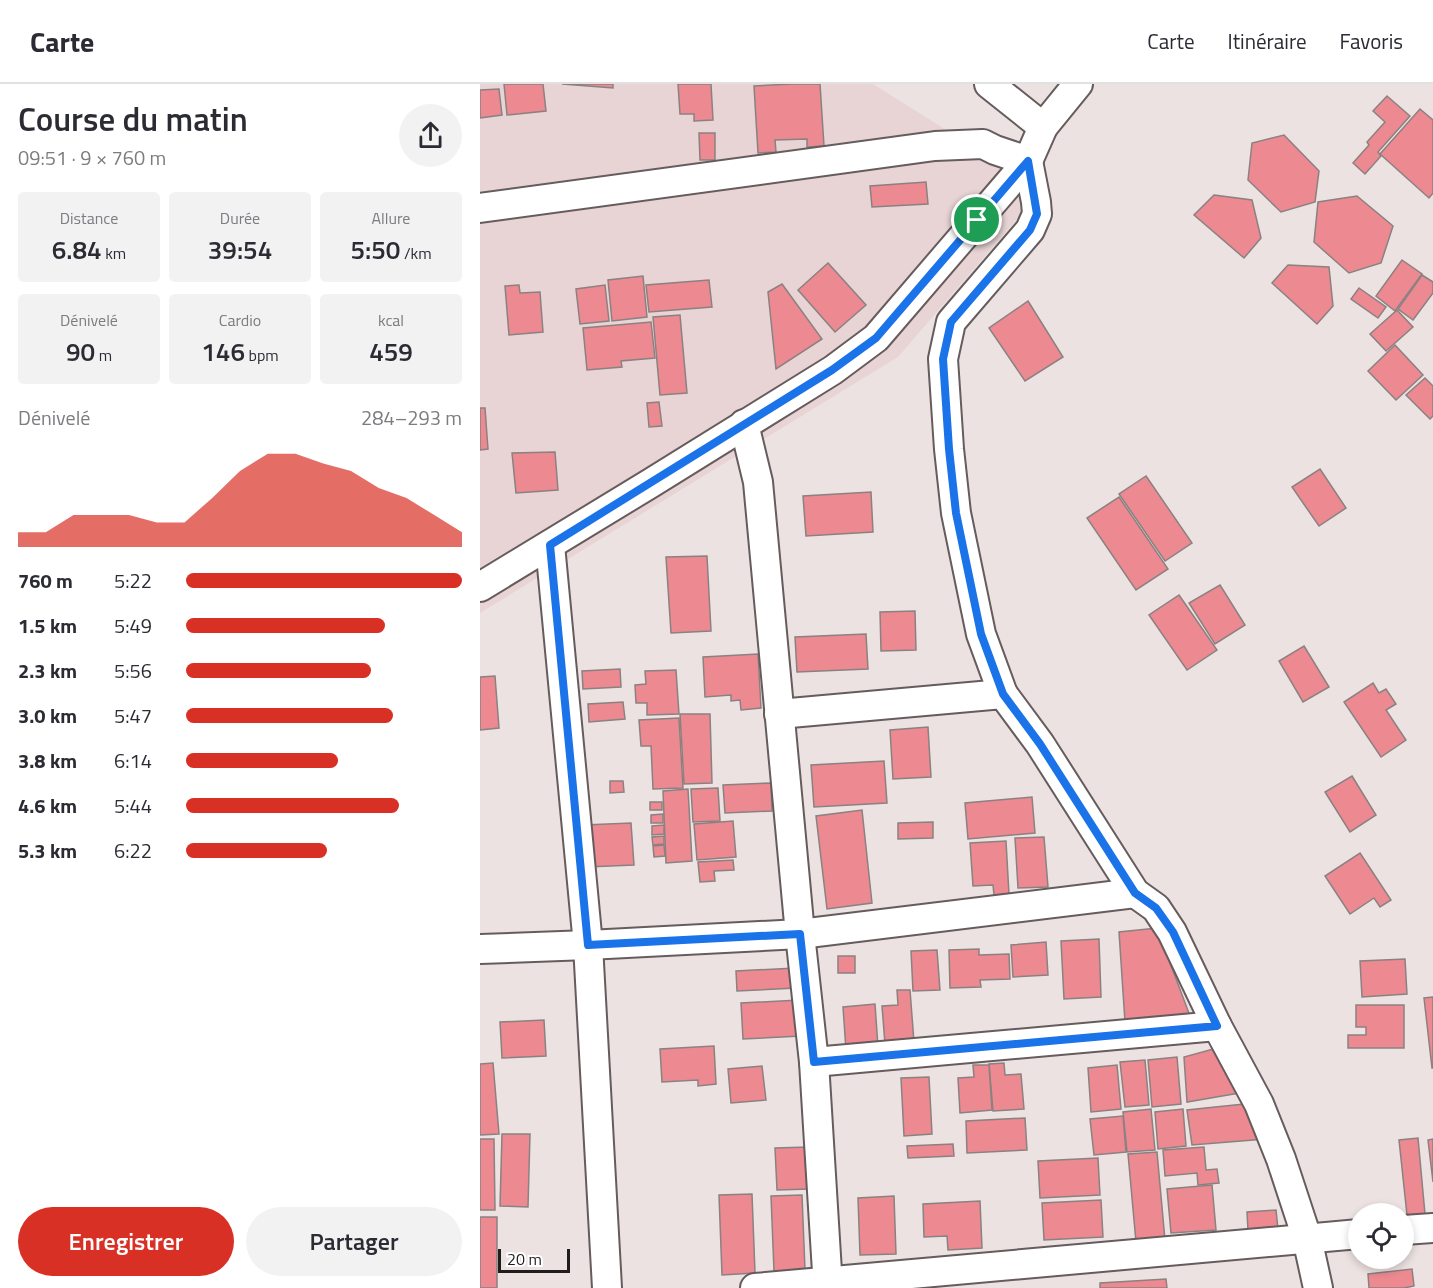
<!DOCTYPE html>
<html lang="fr">
<head>
<meta charset="utf-8">
<style>
	:root { --surface:#fff; --page:#f2f2f3; --text:#2b2b33; --muted:#7c7c81; --line:#e1e1e2; --accent:#d93025 }
	body { margin:0; font-family:"Titillium Web",sans-serif; background:var(--page); color:var(--text); height:100vh; display:flex; flex-direction:column; font-size:22px; white-space:nowrap }
	* { box-sizing:border-box; margin:0 }
	p { font-size:20px; color:var(--muted) }
	.icon { flex:none; width:33px; height:33px; fill:none; stroke:currentColor; stroke-width:2; stroke-linecap:round; stroke-linejoin:round }
	.map { position:relative; flex:1; overflow:hidden }
	.side { display:flex; flex-direction:column; background:var(--surface); width:480px }
	.side>* { flex:none }
	.buttons { position:absolute; left:868px; top:1119px; display:grid; gap:12px }
	.buttons a { display:grid; place-items:center; width:66px; height:66px; border-radius:50%; background:var(--surface); box-shadow:0 3px 9px #0003; font-size:30px }
	.scale { position:absolute; left:18px; bottom:15px; width:72px; box-sizing:border-box; padding-left:6px; border:3px solid #211d1d; border-top:0; font-size:16px; line-height:21px; white-space:nowrap; color:#211d1d; -webkit-text-stroke:4px #fff; paint-order:stroke }
	.pin { position:absolute; display:grid; place-items:center; width:51px; height:51px; color:#fff; margin:-26px; border:3px solid #fff; border-radius:50%; box-shadow:0 2px 6px #0007 }
	.round { display:grid; place-items:center; flex:none; width:63px; height:63px; border-radius:32px; background:var(--page) }
	.summary { display:flex; align-items:center; justify-content:space-between; height:102px; padding:0 18px }
	h1 { font-size:33px; font-weight:600; line-height:45px }
	.figures { display:grid; grid-template-columns:repeat(3,1fr); gap:9px; height:102px; padding:6px 18px }
	.figures div { display:grid; align-content:center; border-radius:6px; background:var(--page); text-align:center }
	.figures b { font-size:26px; font-weight:600 }
	.figures small { font-size:16px; font-weight:400 }
	.figures p { font-size:16px }
	.chart { height:168px; padding:12px 18px }
	.chart p { display:flex; justify-content:space-between }
	.chart svg { width:100%; height:108px; margin-top:6px; fill:var(--accent); opacity:.7 }
	.cta { display:flex; gap:12px; margin-top:auto; padding:12px 18px }
	.cta a { flex:1; height:69px; border-radius:36px; background:var(--accent); color:#fff; font-size:24px; font-weight:600; line-height:69px; text-align:center }
	.cta a+a { background:var(--page); color:var(--text) }
	ul { padding:0 18px; list-style:none; font-size:20px }
	li { display:grid; grid-template-columns:96px 72px 1fr; align-items:center; height:45px }
	li i { height:15px; border-radius:8px; background:var(--accent) }
	header { display:flex; align-items:center; gap:36px; box-sizing:border-box; height:84px; padding:0 30px; background:var(--surface); border-bottom:2px solid var(--line) }
	header strong { font-size:28px }
	nav { display:flex; gap:33px; margin-inline-start:auto; font-size:21px }
	main { display:flex; flex:1; min-height:0 }
	.map>svg:first-child { display:block }
	.built { fill:#e8d4d5 }
	.building { fill:#ec8991; stroke:#8b8181; stroke-width:1.5 }
	.lines { fill:none; stroke-linecap:round; stroke-linejoin:round }
	.minor-casing { stroke:#665c5d; stroke-width:32 }
	.minor { stroke:#fff; stroke-width:28 }
	.route-casing { stroke:#fff; stroke-width:12 }
	.route { stroke:#1a73e8; stroke-width:8 }
</style>
</head>
<body>
<header>
<strong>Carte</strong>
<nav><a>Carte</a><a>Itinéraire</a><a>Favoris</a></nav>
</header>
<main>
<section class="side">
<div class="summary"><div><h1>Course du matin</h1><p>09:51 · 9 × 760 m</p></div><a class="round"><svg class="icon" aria-label="share" viewBox="0 0 24 24"><path d="M12 15V3M7 8l5-5 5 5M5 13v7h14v-7"/></svg></a></div>
<div class="figures">
<div><p>Distance</p><b>6.84<small> km</small></b></div>
<div><p>Durée</p><b>39:54</b></div>
<div><p>Allure</p><b>5:50<small> /km</small></b></div>
</div>
<div class="figures">
<div><p>Dénivelé</p><b>90<small> m</small></b></div>
<div><p>Cardio</p><b>146<small> bpm</small></b></div>
<div><p>kcal</p><b>459</b></div>
</div>
<div class="chart"><p><span>Dénivelé</span>284–293 m</p>
<svg viewBox="0 0 160 44" preserveAspectRatio="none"><path d="M0 44V38L10 38L20 31L30 31L40 31L50 34L60 34L70 24L80 13L90 6L100 6L110 10L120 13L130 20L140 24L150 31L160 38V44z"/></svg>
</div>
<ul>
<li><b>760 m</b>5:22<i style="width:100%"></i></li>
<li><b>1.5 km</b>5:49<i style="width:72%"></i></li>
<li><b>2.3 km</b>5:56<i style="width:67%"></i></li>
<li><b>3.0 km</b>5:47<i style="width:75%"></i></li>
<li><b>3.8 km</b>6:14<i style="width:55%"></i></li>
<li><b>4.6 km</b>5:44<i style="width:77%"></i></li>
<li><b>5.3 km</b>6:22<i style="width:51%"></i></li>
</ul>
<div class="cta"><a>Enregistrer</a><a>Partager</a></div>
</section>
<div class="map">
<svg width="953" height="1204" viewBox="0 0 953 1204">
	<rect width="100%" height="100%" fill="#ede2e2"/>
	<polygon class="built" points="0,0 393,0 562,106 418,273 0,529"/>
	<g class="building">
		<polygon points="24,0 63,0 66,27 27,31"/>
		<polygon points="82,0 133,0 133,4"/>
		<polygon points="198,0 231,0 233,36 214,37 214,30 200,30"/>
		<polygon points="312,0 340,0 344,62 327,63 327,55 295,56 296,68 278,69 274,2"/>
		<polygon points="19,5 22,31 0,34 0,6"/>
		<polygon points="907,12 930,32 898,68 901,72 885,90 873,79 889,61 887,58 905,38 893,27"/>
		<polygon points="940,25 953,36 953,109 949,114 900,70"/>
		<polygon points="219,49 235,49 235,76 220,76"/>
		<polygon points="804,51 839,87 835,118 801,128 768,96 772,59"/>
		<polygon points="446,98 448,120 392,123 390,102"/>
		<polygon points="734,111 772,116 781,154 764,174 714,131"/>
		<polygon points="877,112 913,142 901,179 869,189 834,158 838,118"/>
		<polygon points="922,176 942,190 915,227 896,212"/>
		<polygon points="348,179 386,221 355,248 318,206"/>
		<polygon points="808,181 849,183 853,222 837,240 792,199"/>
		<polygon points="942,191 953,198 953,209 933,236 918,225"/>
		<polygon points="163,192 167,233 132,237 128,196"/>
		<polygon points="229,196 232,223 169,228 166,201"/>
		<polygon points="302,200 342,255 296,285 288,208"/>
		<polygon points="39,201 40,209 60,208 63,248 29,251 25,202"/>
		<polygon points="125,201 129,237 100,240 96,205"/>
		<polygon points="879,204 906,223 898,234 871,215"/>
		<polygon points="548,217 583,273 545,297 509,244"/>
		<polygon points="917,226 933,243 906,267 890,250"/>
		<polygon points="200,231 207,309 180,311 173,233"/>
		<polygon points="171,238 175,274 141,277 142,283 107,286 103,244"/>
		<polygon points="915,261 943,291 916,316 888,287"/>
		<polygon points="945,294 953,302 953,332 950,335 926,311"/>
		<polygon points="179,318 182,342 169,343 167,319"/>
		<polygon points="0,324 5,324 8,365 0,366"/>
		<polygon points="75,368 78,406 36,409 32,369"/>
		<polygon points="840,385 866,424 839,442 812,403"/>
		<polygon points="666,392 712,459 685,477 639,410"/>
		<polygon points="391,408 393,448 326,452 323,412"/>
		<polygon points="639,413 688,485 656,506 607,434"/>
		<polygon points="227,472 231,547 191,549 186,473"/>
		<polygon points="740,501 765,541 735,560 709,519"/>
		<polygon points="699,511 737,566 707,586 669,531"/>
		<polygon points="435,527 436,566 401,567 400,528"/>
		<polygon points="386,550 388,585 317,588 315,553"/>
		<polygon points="824,562 849,603 823,618 799,577"/>
		<polygon points="278,570 281,624 261,626 260,616 251,617 251,611 225,613 223,573"/>
		<polygon points="140,585 141,603 103,605 102,587"/>
		<polygon points="196,586 199,630 167,631 167,619 156,619 155,601 166,600 165,587"/>
		<polygon points="15,592 19,644 0,646 0,593"/>
		<polygon points="893,599 899,609 906,605 916,620 906,626 926,656 901,673 864,618"/>
		<polygon points="143,618 145,635 109,638 108,620"/>
		<polygon points="200,630 230,630 232,699 204,700"/>
		<polygon points="199,634 203,704 173,705 171,662 161,662 159,636"/>
		<polygon points="448,643 451,693 413,695 410,646"/>
		<polygon points="404,677 407,719 334,723 331,681"/>
		<polygon points="872,692 896,731 870,748 845,708"/>
		<polygon points="130,697 143,697 144,708 130,709"/>
		<polygon points="291,699 292,727 245,729 243,701"/>
		<polygon points="238,704 240,737 213,738 211,705"/>
		<polygon points="208,705 212,777 186,779 183,707"/>
		<polygon points="552,713 555,749 488,755 485,719"/>
		<rect x="170" y="718" width="12" height="8"/>
		<polygon points="382,726 392,819 347,825 336,732"/>
		<polygon points="183,730 183,739 171,739 171,731"/>
		<polygon points="253,737 256,773 217,776 214,740"/>
		<polygon points="453,738 453,754 418,755 418,739"/>
		<polygon points="151,739 154,781 107,783 104,741"/>
		<polygon points="184,741 184,750 172,751 172,742"/>
		<polygon points="184,752 184,760 173,761 172,753"/>
		<polygon points="564,753 568,803 538,804 535,754"/>
		<polygon points="526,757 529,810 514,811 513,801 493,802 490,759"/>
		<polygon points="184,761 185,772 174,773 173,762"/>
		<polygon points="880,769 911,816 900,823 894,814 870,830 845,792"/>
		<polygon points="253,776 254,786 234,787 235,797 220,798 218,778"/>
		<polygon points="677,844 710,932 645,938 639,848"/>
		<polygon points="619,855 621,913 584,915 581,857"/>
		<polygon points="566,858 568,891 533,893 531,861"/>
		<polygon points="499,865 499,871 529,870 530,895 500,896 501,903 470,904 469,866"/>
		<polygon points="457,866 460,906 433,907 431,867"/>
		<rect x="358" y="872" width="17" height="17"/>
		<polygon points="925,875 927,910 882,913 880,877"/>
		<polygon points="315,884 316,904 257,907 256,887"/>
		<polygon points="417,906 430,906 434,958 405,960 402,922 418,921"/>
		<polygon points="953,913 953,984 952,984 944,914"/>
		<polygon points="319,916 321,952 263,955 261,919"/>
		<polygon points="395,920 398,963 366,966 363,923"/>
		<polygon points="876,921 924,921 924,964 868,964 868,951 886,951 886,943 876,943"/>
		<polygon points="64,936 66,972 22,974 20,938"/>
		<polygon points="234,962 236,1000 218,1002 218,996 182,998 180,965"/>
		<polygon points="733,965 760,1009 707,1018 704,973"/>
		<polygon points="697,973 701,1020 672,1023 668,976"/>
		<polygon points="665,976 669,1021 645,1023 640,978"/>
		<polygon points="13,979 19,1050 0,1051 0,980"/>
		<polygon points="524,979 525,991 541,990 544,1025 513,1027 509,980"/>
		<polygon points="493,981 509,981 512,1026 480,1029 478,994 494,993"/>
		<polygon points="637,981 641,1025 611,1028 608,984"/>
		<polygon points="282,982 286,1016 251,1019 248,985"/>
		<polygon points="449,993 452,1050 424,1052 421,994"/>
		<polygon points="764,1020 785,1055 712,1061 707,1026"/>
		<polygon points="671,1025 675,1066 647,1068 643,1028"/>
		<polygon points="703,1025 706,1062 678,1065 675,1028"/>
		<polygon points="643,1032 646,1068 614,1071 610,1035"/>
		<polygon points="545,1034 547,1066 487,1069 486,1037"/>
		<polygon points="22,1050 50,1050 48,1123 20,1122"/>
		<polygon points="938,1054 945,1130 927,1131 919,1056"/>
		<polygon points="0,1055 14,1055 15,1126 0,1126"/>
		<polygon points="953,1055 953,1098 948,1056"/>
		<polygon points="473,1060 474,1072 428,1074 427,1062"/>
		<polygon points="328,1063 330,1105 297,1106 295,1064"/>
		<polygon points="724,1063 726,1086 737,1085 739,1099 718,1101 717,1089 685,1092 683,1066"/>
		<polygon points="677,1068 685,1156 656,1158 648,1070"/>
		<polygon points="618,1074 620,1111 560,1114 558,1077"/>
		<polygon points="732,1101 736,1146 691,1149 687,1105"/>
		<polygon points="272,1110 275,1189 242,1191 239,1111"/>
		<polygon points="322,1111 325,1186 294,1187 291,1112"/>
		<polygon points="414,1112 416,1170 380,1171 378,1114"/>
		<polygon points="621,1116 623,1153 564,1156 562,1119"/>
		<polygon points="500,1117 502,1164 468,1166 467,1152 444,1153 443,1120"/>
		<polygon points="796,1126 798,1145 768,1147 767,1128"/>
		<rect x="0" y="1133" width="17" height="71"/>
		<polygon points="932,1185 934,1202 924,1204 889,1204 888,1190"/>
		<polygon points="686,1195 687,1204 620,1204 620,1199"/>
	</g>
	<g class="lines">
		<defs>
			<g id="minor">
				<polyline points="509,0 563,43"/>
				<polyline points="0,124 455,62 503,60 515,66 548,77 556,118 557,130 550,146 471,238 463,275 469,365 476,429 501,550 523,610"/>
				<polyline points="264,340 278,398 320,850 334,978 348,1204"/>
				<polyline points="70,461 108,861 127,1204"/>
				<polyline points="0,503 171,399 353,286 396,254 548,77 563,43 598,0"/>
				<polyline points="299,630 523,610 560,660 655,809 676,824 692,848 737,942 779,1020 801,1075 827,1154 838,1204"/>
				<polyline points="0,865 108,861 320,850 655,809"/>
				<polyline points="334,978 737,942"/>
				<polyline points="924,1146 953,1144"/>
				<polyline points="275,1204 879,1150"/>
			</g>
		</defs>
		<use href="#minor" class="minor-casing"/>
		<use href="#minor" class="minor"/>
	</g>
	<g class="lines">
		<defs>
			<polygon id="route" points="548,77 557,130 550,146 471,238 463,275 469,365 476,429 501,550 523,610 560,660 655,809 676,824 693,848 737,942 334,978 320,850 108,861 70,461 352,286 396,254"/>
		</defs>
		<use href="#route" class="route-casing"/>
		<use href="#route" class="route"/>
	</g>
</svg>
<div class="buttons">
<a><svg class="icon" aria-label="locate" viewBox="0 0 24 24"><circle cx="12" cy="12" r="6"/><path d="M12 2v4M12 18v4M2 12h4M18 12h4"/></svg></a>
</div>
<div class="scale">20 m</div>
<div class="pin" style="left:497px;top:136px;background:#1e9e55"><svg class="icon" aria-label="arrive" viewBox="0 0 24 24"><path d="M6 21V4h12l-3 4 3 4H6"/></svg></div>
</div>
</main>
</body>
</html>
